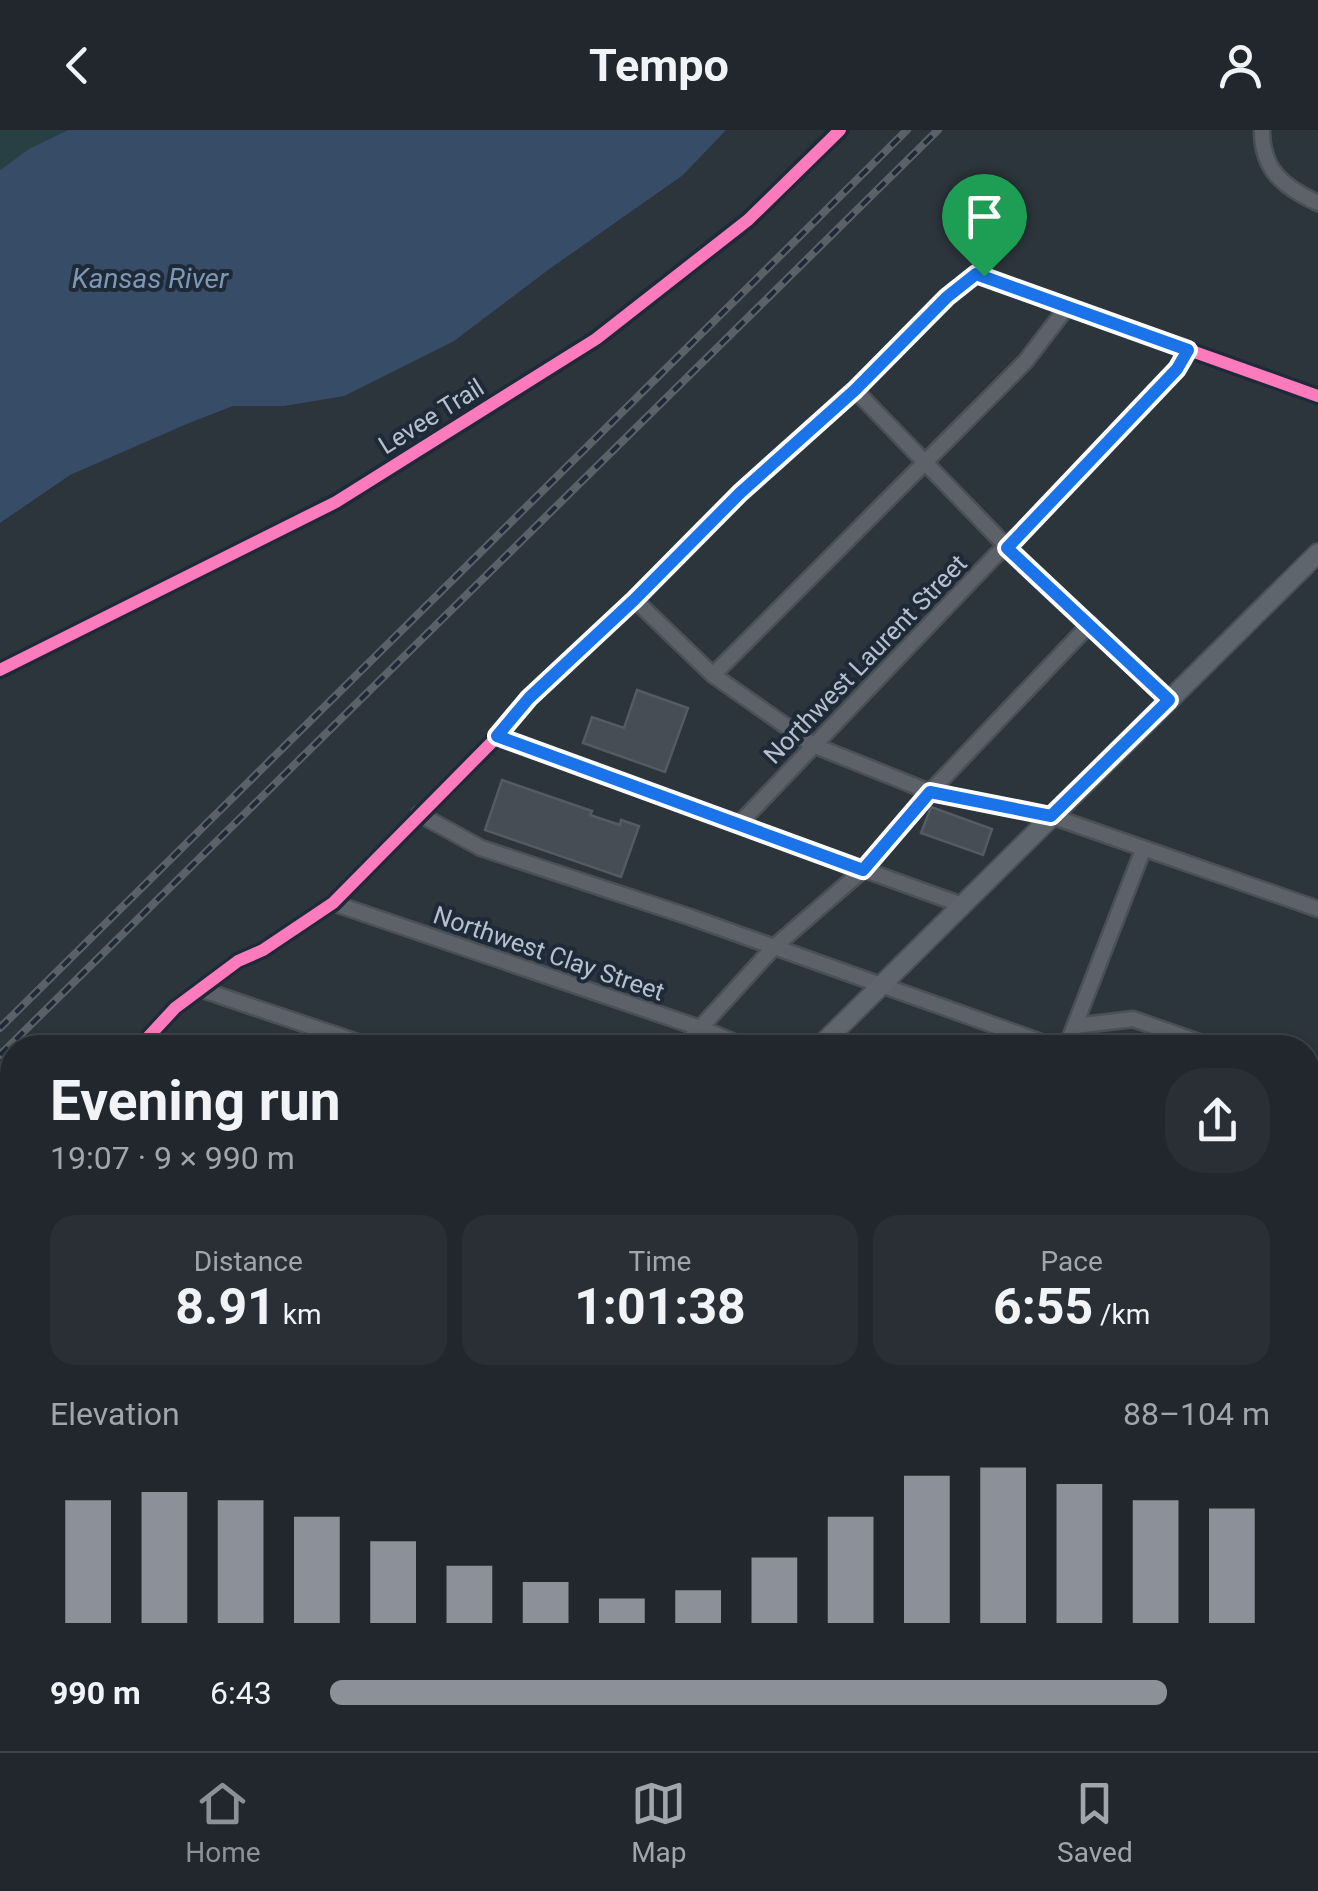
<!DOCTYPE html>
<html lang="en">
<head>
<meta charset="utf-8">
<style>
	:root { --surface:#21272d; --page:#292f35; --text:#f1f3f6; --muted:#a2a5aa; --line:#3e4449; --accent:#8c9099 }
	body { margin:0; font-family:Roboto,sans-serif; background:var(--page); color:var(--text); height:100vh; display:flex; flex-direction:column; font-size:38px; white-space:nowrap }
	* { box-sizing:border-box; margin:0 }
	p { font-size:32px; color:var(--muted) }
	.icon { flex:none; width:55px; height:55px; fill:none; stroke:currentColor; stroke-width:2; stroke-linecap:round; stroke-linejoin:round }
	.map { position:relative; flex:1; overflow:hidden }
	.drawer { position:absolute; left:0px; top:905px; width:1320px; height:718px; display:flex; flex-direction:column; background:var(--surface); border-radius:40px 40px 0 0; box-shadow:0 2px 8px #0004,0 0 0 2px var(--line) }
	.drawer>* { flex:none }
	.pin { position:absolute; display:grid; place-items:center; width:85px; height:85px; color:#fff; margin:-102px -42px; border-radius:50% 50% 50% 0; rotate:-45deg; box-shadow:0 0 10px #0007 }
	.pin .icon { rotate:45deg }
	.round { display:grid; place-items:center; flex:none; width:105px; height:105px; border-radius:40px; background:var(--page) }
	.summary { display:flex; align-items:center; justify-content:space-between; height:170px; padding:0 50px }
	h1 { font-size:55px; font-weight:700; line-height:75px }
	.metrics { display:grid; grid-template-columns:repeat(3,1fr); gap:15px; height:170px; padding:10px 50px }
	.metrics div { display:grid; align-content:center; border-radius:25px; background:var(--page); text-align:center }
	.metrics b { font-size:50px; font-weight:700 }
	.metrics small { font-size:28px; font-weight:400 }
	.metrics p { font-size:28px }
	.chart { height:280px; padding:20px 50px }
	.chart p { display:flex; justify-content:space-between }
	.chart svg { width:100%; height:180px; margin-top:10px; stroke:var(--accent); stroke-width:6 }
	ul { padding:0 50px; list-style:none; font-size:32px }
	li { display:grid; grid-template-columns:160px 120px 1fr; align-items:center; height:75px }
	li i { height:25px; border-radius:12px; background:var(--accent) }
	header { display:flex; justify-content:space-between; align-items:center; height:130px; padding:0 50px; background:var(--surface); font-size:45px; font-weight:700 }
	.tab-bar { display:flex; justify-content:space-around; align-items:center; height:140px; border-top:2px solid var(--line); background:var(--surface); font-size:28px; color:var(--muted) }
	.tab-bar a { display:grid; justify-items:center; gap:5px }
	.tab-bar .active { color:var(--accent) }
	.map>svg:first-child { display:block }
	.green { fill:#284043 }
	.water { fill:#374d67 }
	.building { fill:#464d54; stroke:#545b63; stroke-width:2.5 }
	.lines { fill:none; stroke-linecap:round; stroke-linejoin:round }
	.minor-casing { stroke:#4b5056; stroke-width:19 }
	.major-casing { stroke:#4a5059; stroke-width:22 }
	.path { stroke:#5a6167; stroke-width:2.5; stroke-dasharray:8 8; stroke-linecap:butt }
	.minor { stroke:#5d626a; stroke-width:14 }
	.major { stroke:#5f656c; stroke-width:18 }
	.rail-casing { stroke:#5b6168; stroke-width:8 }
	.rail { stroke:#1e2a38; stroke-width:4; stroke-dasharray:11; stroke-linecap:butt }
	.cycleway-casing { stroke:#1e2a38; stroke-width:19 }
	.cycleway { stroke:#fd7abc; stroke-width:12 }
	.route-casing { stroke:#fff; stroke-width:20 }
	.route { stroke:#1a73e8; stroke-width:12 }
	.labels { text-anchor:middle; stroke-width:8; stroke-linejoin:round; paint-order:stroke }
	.street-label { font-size:25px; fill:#b7c0cd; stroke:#1e2a38 }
	.water-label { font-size:28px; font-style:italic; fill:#7d97b5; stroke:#1e2a38 }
</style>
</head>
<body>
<header><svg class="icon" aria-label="back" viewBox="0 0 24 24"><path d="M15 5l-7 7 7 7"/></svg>Tempo<svg class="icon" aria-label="person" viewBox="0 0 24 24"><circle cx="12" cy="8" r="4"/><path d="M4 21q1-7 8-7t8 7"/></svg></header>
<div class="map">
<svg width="1318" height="1621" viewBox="0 0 1318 1621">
	<rect width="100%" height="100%" fill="#2c343c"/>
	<polygon class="green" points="0,0 68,0 29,19 0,40"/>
	<polygon class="water" points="68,0 726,0 683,45 548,140 454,211 344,266 284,276 233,276 189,293 70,345 0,393 0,40 29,19"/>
	<g class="building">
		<polygon points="637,560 688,578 665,642 583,613 592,587 624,598"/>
		<polygon points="502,650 592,681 590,685 620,695 621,690 639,696 621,747 485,700"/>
		<polygon points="931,677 992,699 983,725 921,703"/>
	</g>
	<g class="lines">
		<defs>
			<g id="minor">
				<path d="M1262 0C1262 40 1283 57 1318 73"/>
				<polyline points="855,260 1007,417 1169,571"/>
				<polyline points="634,469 713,545 813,615 930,662 1051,686 1318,779"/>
				<polyline points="713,545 1025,232 1068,176"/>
				<polyline points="497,607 962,775"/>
				<polyline points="419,684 481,718 690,787 1058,918"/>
				<polyline points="738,695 995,426 1020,404 1177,239 1188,220"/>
				<polyline points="333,773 700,898 749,918"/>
				<polyline points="200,859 375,918"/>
				<polyline points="1075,896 1133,889 1216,918"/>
				<polyline points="138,918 175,878 238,831 263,820 333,773 497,607 529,568 634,469 741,363 855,260 947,167 976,144 1318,266"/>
				<polyline points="682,918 774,817 863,740 930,662 1090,494"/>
				<polyline points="1066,918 1143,720"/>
				<polyline points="1308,954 1318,958"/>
				<polyline points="1318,1198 1318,1227"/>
				<polyline points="0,1241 12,1249"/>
				<polyline points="0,1282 12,1261"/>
				<polyline points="1308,1309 1318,1298"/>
				<polyline points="0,1345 12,1355"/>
				<polyline points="0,1465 12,1474"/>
				<polyline points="1308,1578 1318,1548"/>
				<polyline points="304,1610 335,1621"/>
				<polyline points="693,1610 727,1621"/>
				<polyline points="1045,1610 1077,1621"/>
				<polyline points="24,1621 32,1610"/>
				<polyline points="284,1621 288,1610"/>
				<polyline points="822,1621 826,1610"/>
				<polyline points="1180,1621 1184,1610"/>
				<polyline points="1292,1621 1296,1610"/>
			</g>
			<g id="major">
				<polyline points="818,918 1318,423"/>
				<polyline points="167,1621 176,1610"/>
				<polyline points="469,1621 473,1610"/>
			</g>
		</defs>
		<use href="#minor" class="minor-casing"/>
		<use href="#major" class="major-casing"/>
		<g class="path">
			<polyline points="0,1306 9,1295"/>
			<polyline points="1096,1610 1128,1621"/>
		</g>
		<use href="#minor" class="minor"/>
		<use href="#major" class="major"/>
		<defs>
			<g id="rail">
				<polyline points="0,898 907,0"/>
				<polyline points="0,925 938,0"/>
			</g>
		</defs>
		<use href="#rail" class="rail-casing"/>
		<use href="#rail" class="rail"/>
		<defs>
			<g id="cycleway">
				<polyline points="0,540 336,372 596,209 748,90 840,0"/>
				<polyline points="138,918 175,878 238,831 263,820 333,773 497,607 529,568 634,469 741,363 855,260 947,167 976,144 1318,266"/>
			</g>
		</defs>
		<use href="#cycleway" class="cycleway-casing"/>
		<use href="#cycleway" class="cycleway"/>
	</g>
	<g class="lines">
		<defs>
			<polygon id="route" points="976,144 1188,220 1177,239 1007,418 1169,570 1051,686 930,662 863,740 497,606 529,568 634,470 740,363 855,260 947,167"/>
		</defs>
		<use href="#route" class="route-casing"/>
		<use href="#route" class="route"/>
	</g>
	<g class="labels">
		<g class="street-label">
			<text transform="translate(431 286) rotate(-32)" y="9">Levee Trail</text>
			<text transform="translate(865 529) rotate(-46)" y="9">Northwest Laurent Street</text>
			<text transform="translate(549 823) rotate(19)" y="9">Northwest Clay Street</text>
		</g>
		<g class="water-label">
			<text x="150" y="158">Kansas River</text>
		</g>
	</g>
</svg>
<div class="pin" style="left:984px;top:146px;background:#1e9e55"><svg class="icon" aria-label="arrive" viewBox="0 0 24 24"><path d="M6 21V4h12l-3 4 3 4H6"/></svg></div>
<section class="drawer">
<div class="summary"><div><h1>Evening run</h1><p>19:07 · 9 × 990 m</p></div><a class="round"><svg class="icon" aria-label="share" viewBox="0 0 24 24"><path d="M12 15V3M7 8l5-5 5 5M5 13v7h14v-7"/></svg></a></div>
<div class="metrics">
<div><p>Distance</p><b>8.91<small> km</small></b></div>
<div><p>Time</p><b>1:01:38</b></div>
<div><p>Pace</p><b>6:55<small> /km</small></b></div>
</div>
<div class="chart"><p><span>Elevation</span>88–104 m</p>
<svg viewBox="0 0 160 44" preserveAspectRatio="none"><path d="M5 44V14M15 44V12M25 44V14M35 44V18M45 44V24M55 44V30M65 44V34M75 44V38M85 44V36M95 44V28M105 44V18M115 44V8M125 44V6M135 44V10M145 44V14M155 44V16"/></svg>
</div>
<ul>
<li><b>990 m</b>6:43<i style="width:89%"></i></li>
</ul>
</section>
</div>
<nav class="tab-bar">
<a class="active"><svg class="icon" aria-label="home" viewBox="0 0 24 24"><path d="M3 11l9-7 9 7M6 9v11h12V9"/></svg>Home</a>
<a><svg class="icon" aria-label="map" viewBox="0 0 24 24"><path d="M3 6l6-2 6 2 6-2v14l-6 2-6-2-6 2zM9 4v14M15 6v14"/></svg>Map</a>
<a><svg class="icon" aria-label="saved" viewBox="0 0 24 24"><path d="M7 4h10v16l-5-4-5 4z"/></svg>Saved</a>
</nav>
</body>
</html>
